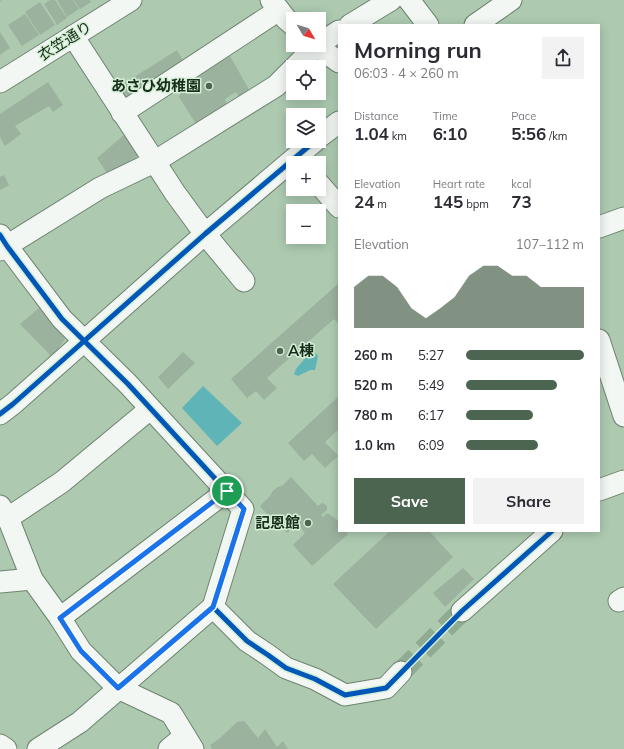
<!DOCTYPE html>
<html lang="en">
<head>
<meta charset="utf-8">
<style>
	:root { --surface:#fff; --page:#f2f2f3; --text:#2b2b33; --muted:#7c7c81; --accent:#4c6550 }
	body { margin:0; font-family:Mulish,"Noto Sans JP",sans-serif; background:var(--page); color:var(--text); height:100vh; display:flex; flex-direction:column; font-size:15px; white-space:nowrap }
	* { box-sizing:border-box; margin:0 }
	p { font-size:13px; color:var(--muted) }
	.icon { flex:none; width:22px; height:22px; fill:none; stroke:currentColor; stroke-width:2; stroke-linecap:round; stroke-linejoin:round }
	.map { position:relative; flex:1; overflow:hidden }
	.details { position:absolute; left:338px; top:24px; width:262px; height:508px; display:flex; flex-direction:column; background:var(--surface); border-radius:0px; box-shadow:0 2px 10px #0003 }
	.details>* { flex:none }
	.needle { width:26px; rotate:128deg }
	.controls { position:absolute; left:286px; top:12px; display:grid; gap:8px }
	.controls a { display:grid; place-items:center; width:40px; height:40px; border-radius:0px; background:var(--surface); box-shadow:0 2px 10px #0003; font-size:20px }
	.pin { position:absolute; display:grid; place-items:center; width:34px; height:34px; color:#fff; margin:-17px; border:2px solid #fff; border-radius:50%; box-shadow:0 1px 4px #0007 }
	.round { display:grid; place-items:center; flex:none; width:42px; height:42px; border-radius:0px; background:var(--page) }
	.summary { display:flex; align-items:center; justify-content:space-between; height:68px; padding:0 16px }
	h1 { font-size:22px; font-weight:700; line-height:30px }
	.metrics { display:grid; grid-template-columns:repeat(3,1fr); gap:6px; height:68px; padding:4px 16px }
	.metrics div { display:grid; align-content:center }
	.metrics b { font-size:17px; font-weight:700 }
	.metrics small { font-size:11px; font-weight:400 }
	.metrics p { font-size:11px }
	.chart { height:112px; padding:8px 16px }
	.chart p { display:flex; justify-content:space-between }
	.chart svg { width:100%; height:72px; margin-top:4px; fill:var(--accent); opacity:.7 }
	.action { display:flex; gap:8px; margin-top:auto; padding:8px 16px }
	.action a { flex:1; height:46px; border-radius:0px; background:var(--accent); color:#fff; font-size:16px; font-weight:700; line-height:46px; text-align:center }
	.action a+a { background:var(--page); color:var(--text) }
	ul { padding:0 16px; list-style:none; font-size:13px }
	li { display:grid; grid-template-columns:64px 48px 1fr; align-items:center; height:30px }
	li i { height:10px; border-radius:5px; background:var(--accent) }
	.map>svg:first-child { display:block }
	.water { fill:#5fb4b7 }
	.building { fill:#9bb29e }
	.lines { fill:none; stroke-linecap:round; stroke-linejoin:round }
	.minor-tunnel { stroke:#8fab92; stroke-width:21; stroke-dasharray:21 10; stroke-linecap:butt }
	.minor-casing { stroke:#6d8470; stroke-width:23 }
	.minor { stroke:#f3f7f3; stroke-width:21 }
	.rail { stroke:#adb5ae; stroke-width:3; stroke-dasharray:2 4; stroke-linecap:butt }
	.cycleway-casing { stroke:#d5efd7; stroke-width:8 }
	.cycleway { stroke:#0057b8; stroke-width:5 }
	.route-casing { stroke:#fff; stroke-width:8 }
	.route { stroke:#1a73e8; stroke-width:5 }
	.poi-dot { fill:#4c6550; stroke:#d5efd7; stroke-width:1.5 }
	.labels { text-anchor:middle; stroke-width:3; stroke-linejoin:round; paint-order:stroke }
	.street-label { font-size:15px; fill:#182e1c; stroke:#d5efd7 }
	.poi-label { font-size:15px; font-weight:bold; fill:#182e1c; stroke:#d5efd7; text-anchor:end }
</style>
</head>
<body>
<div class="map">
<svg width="624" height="749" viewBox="0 0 624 749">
	<rect width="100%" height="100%" fill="#adcab0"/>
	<g class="water">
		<path d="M310 352H314L318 356 315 370H310L298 376 294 374C297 364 305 361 310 352Z"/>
		<polygon points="203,386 242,423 217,446 182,408"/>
	</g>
	<g class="building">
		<polygon points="50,0 55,0 67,18 57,25 44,4"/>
		<polygon points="57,0 73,0 79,9 67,17"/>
		<polygon points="74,0 90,0 91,2 80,9"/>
		<polygon points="40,2 55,25 40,35 25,12"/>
		<polygon points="25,14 39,35 22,46 8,25"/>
		<polygon points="0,32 10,48 0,55"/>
		<polygon points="177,50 186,66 127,103 117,88"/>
		<polygon points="230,56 252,95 240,99 236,92 225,99 228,106 198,127 179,97 183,81"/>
		<polygon points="48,82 63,105 53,112 49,106 15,126 21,134 5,146 0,137 0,114"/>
		<polygon points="124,135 141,154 109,176 97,158"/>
		<polygon points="4,175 9,185 0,190 0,177"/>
		<polygon points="339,283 339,324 334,319 267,378 277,388 264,400 256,391 247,398 231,379"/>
		<polygon points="39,308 65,339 52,357 20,324"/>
		<polygon points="183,352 195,363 168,389 158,377"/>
		<polygon points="339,396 339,429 325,442 338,456 325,468 312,454 304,461 288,443"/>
		<polygon points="291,477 318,506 322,503 325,504 327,506 327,510 321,515 323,517 327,513 339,521 339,531 346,531 348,534 312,566 293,545 305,533 297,524 287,533 274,519 273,521 260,506 270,496 272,492 276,488 283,485"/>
		<polygon points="390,531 429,531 453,557 376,629 333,584"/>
		<polygon points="463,568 474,579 445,607 433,593"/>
		<polygon points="244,721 258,738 265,729 277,747 283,741 288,749 212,749 210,745 219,739 237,722"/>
	</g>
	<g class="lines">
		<polyline class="minor-tunnel" points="401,672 462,611"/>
		<defs>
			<g id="minor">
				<polyline points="271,0 286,19 293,25"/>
				<polyline points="409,0 428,25"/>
				<polyline points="350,25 391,0"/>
				<polyline points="475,25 511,0"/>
				<polyline points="73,36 175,193 205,234 244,281"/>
				<polyline points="319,44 339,31"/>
				<polyline points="315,45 339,62"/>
				<polyline points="295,67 317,45"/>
				<polyline points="0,82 131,0"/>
				<polyline points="122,113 279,10"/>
				<polyline points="319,137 339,122"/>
				<polyline points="319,184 339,207"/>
				<polyline points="599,227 624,218"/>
				<polyline points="0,235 7,246 62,319 128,384 243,509 213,607 247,641 268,655 286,668 315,679 345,695 386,688 401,672"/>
				<polyline points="0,250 100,188 154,162 276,86 293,69"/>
				<polyline points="599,340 624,416"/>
				<polyline points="0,414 13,404 205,234 315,141"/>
				<polyline points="599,490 624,481"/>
				<polyline points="0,506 8,518 32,579 60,618 81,651 118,688 171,713 193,749"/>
				<polyline points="8,518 62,482 150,409"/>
				<polyline points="0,582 32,579"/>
				<polyline points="619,601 624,598"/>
				<polyline points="462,611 552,531"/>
				<polyline points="60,618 227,491"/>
				<polyline points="0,745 6,749"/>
				<polyline points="38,749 80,722 213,607"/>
				<polyline points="169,749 185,736"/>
			</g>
		</defs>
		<use href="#minor" class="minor-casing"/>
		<use href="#minor" class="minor"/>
		<polyline class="rail" points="0,1 1,0"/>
		<defs>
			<g id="cycleway">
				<polyline points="0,235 7,246 62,319 128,384 243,509 213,607 247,641 268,655 286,668 315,679 345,695 386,688 462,611 552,531"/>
				<polyline points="0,414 13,404 205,234 315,141"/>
			</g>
		</defs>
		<use href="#cycleway" class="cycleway-casing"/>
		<use href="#cycleway" class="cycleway"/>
	</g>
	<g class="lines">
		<defs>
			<polygon id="route" points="227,491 244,509 213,607 118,688 81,651 60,618"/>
		</defs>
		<use href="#route" class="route-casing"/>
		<use href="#route" class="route"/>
	</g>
	<g class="poi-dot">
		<circle cx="209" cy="86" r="4"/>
		<circle cx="280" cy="351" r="4"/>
		<circle cx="308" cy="523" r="4"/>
	</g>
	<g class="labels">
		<g class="street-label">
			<text transform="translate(65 41) rotate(-32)" y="5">衣笠通り</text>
		</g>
		<g class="poi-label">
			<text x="201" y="91">あさひ幼稚園</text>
			<text x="288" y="356" text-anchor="start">A棟</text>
			<text x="300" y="528">記恩館</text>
		</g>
	</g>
</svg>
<div class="controls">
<a><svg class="needle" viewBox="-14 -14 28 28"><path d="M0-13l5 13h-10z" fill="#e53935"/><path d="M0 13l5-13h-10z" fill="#7c7c81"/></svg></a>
<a><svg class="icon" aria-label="locate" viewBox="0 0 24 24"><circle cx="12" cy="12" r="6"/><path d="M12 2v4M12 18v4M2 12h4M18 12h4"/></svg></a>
<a><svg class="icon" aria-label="layers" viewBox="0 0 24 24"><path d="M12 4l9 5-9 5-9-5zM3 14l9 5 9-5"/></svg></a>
<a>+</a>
<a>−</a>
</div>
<div class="pin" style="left:227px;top:491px;background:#1e9e55"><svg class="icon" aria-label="arrive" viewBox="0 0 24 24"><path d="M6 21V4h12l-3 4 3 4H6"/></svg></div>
<section class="details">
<div class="summary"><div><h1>Morning run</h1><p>06:03 · 4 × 260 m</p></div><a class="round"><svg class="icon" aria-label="share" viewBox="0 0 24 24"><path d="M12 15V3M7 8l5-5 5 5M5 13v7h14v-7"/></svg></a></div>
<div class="metrics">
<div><p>Distance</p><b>1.04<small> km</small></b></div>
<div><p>Time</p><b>6:10</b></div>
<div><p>Pace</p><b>5:56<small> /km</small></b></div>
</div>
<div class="metrics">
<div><p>Elevation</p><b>24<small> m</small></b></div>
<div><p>Heart rate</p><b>145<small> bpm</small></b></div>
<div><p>kcal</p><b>73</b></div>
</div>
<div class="chart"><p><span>Elevation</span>107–112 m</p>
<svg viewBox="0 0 160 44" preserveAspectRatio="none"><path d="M0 44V19L10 12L20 12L30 19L40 32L50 38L60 32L70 25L80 12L90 6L100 6L110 12L120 12L130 19L140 19L150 19L160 19V44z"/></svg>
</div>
<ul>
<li><b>260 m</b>5:27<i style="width:100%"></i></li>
<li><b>520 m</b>5:49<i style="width:77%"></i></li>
<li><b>780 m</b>6:17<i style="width:57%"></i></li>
<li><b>1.0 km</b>6:09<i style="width:61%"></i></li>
</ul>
<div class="action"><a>Save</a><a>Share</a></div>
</section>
</div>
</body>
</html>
